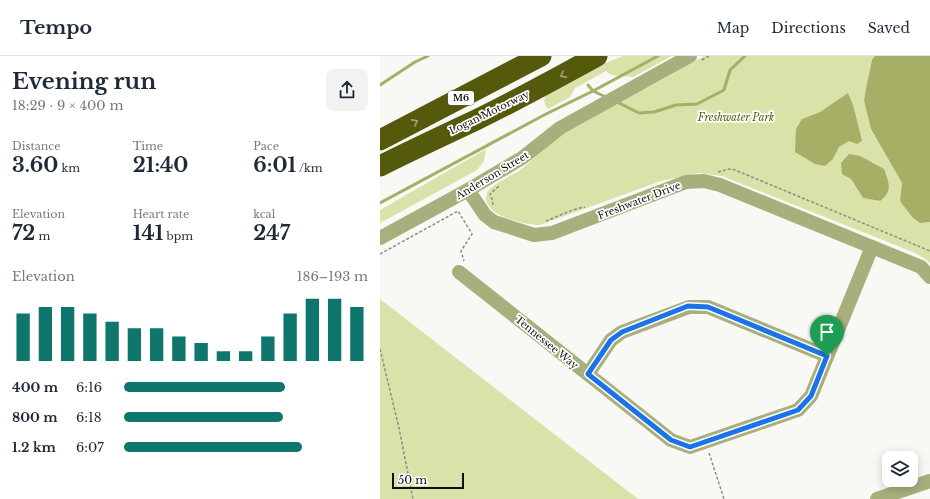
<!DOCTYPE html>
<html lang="en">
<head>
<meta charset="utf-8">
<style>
	:root { --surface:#fff; --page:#f2f2f3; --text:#1f2937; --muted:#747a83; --line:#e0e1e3; --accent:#0f766e }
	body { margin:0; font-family:"Libre Baskerville",serif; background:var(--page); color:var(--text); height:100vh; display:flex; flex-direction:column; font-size:15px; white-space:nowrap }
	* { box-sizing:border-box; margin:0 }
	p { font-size:13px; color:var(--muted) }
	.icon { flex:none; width:22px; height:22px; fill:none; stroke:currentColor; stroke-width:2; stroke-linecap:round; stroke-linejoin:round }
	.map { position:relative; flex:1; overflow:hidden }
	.side { display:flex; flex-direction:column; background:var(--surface); width:380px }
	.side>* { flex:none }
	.buttons { position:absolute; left:502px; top:395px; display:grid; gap:8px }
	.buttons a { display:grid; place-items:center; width:36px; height:36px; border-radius:8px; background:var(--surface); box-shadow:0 2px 10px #0003; font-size:20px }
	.scale { position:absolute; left:12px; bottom:10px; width:72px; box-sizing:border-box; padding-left:4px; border:2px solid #10100f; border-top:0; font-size:11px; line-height:14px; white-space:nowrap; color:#10100f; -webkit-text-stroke:3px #fff; paint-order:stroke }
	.pin { position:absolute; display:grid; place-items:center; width:34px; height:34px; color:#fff; margin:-41px -17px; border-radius:50% 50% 50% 0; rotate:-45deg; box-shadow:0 0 4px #0007 }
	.pin .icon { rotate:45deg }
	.round { display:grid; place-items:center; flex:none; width:42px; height:42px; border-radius:8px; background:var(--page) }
	.head { display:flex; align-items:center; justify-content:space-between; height:68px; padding:0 12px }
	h1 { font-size:22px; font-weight:800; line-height:30px }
	.figures { display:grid; grid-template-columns:repeat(3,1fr); gap:6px; height:68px; padding:4px 12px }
	.figures div { display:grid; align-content:center }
	.figures b { font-size:20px; font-weight:800 }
	.figures small { font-size:11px; font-weight:400 }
	.figures p { font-size:11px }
	.chart { height:112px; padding:8px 12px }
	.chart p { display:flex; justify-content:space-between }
	.chart svg { width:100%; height:72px; margin-top:4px; stroke:var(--accent); stroke-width:6 }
	ul { padding:0 12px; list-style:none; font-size:13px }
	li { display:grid; grid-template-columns:64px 48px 1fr; align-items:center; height:30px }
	li i { height:10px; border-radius:5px; background:var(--accent) }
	header { display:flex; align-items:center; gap:24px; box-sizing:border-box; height:56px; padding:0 20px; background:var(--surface); border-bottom:1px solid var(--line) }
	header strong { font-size:19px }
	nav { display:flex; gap:22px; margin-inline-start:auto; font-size:14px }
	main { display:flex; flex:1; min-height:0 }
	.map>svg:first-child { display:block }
	.green { fill:#dae1a9; fill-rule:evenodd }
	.water { fill:#a7ae65 }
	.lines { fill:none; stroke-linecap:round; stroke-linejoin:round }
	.stream { stroke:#a7ae65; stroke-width:3 }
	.path { stroke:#8c8c89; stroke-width:1.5; stroke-dasharray:3 2; stroke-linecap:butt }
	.minor { stroke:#a9af7c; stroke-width:14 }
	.highway { stroke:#54590c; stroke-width:21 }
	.oneway { stroke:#a1a479 }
	.route-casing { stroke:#fff; stroke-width:8 }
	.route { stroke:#1a73e8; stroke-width:5 }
	.labels { text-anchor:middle; stroke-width:3.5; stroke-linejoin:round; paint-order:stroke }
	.shield { fill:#fff; stroke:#585857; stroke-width:1 }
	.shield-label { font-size:9px; font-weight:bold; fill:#10100f }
	.street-label { font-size:10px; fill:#10100f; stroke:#fff }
	.park-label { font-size:10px; font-style:italic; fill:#575c01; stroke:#fff }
</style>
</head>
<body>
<header>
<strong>Tempo</strong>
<nav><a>Map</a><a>Directions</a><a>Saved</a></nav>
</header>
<main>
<section class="side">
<div class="head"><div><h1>Evening run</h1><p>18:29 · 9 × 400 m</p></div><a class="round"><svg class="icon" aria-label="share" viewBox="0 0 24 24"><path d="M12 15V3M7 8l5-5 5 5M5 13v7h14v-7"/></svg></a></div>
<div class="figures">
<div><p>Distance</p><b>3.60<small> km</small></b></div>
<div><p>Time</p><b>21:40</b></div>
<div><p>Pace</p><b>6:01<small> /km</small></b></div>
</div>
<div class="figures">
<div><p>Elevation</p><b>72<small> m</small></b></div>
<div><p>Heart rate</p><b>141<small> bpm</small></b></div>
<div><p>kcal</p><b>247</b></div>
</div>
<div class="chart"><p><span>Elevation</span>186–193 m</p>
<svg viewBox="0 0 160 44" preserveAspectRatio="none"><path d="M5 44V15M15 44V11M25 44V11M35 44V15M45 44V20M55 44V24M65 44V24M75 44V29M85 44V33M95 44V38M105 44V38M115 44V29M125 44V15M135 44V6M145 44V6M155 44V11"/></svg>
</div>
<ul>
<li><b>400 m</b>6:16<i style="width:66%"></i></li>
<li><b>800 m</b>6:18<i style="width:65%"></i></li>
<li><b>1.2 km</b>6:07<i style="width:73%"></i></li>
</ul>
</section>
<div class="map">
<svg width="550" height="443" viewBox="0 0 550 443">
	<rect width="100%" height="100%" fill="#f8f8f4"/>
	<g class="green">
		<path d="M243 0H292L253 21 231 19 226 15 195 32 190 41 168 53C164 48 163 45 166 39L221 9Z"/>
		<path d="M324 0H495L492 4 486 32 484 45 491 73 522 127 521 145 532 161 540 167 550 166V207L544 202 533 196 342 120 319 117 281 125 160 169C145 169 99 159 107 137 110 129 131 120 139 115 152 106 162 92 176 83 191 73 208 65 223 56 257 38 291 19 324 0ZM468 38 469 85 459 91 453 103 422 63 440 56ZM471 123 500 145 483 142Z"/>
		<polygon points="106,93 104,105 97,114 0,167 0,154"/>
		<polygon points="0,243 258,443 0,443"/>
	</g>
	<g class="water">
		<polygon points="495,0 550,0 550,166 540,167 532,161 520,145 522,127 491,73 484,45 486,32 492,4"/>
		<polygon points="468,37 473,49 482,85 477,88 469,85 459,91 453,103 445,110 435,108 415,96 416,73 422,63 440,56"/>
		<path d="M469 98 480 100 504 113C509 127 513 135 500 145L483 142 471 123 462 118 461 107Z"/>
	</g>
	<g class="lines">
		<g class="stream">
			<polyline points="0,29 35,6 48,0"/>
			<polyline points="208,29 213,35 226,41"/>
			<polyline points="237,46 259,57 274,56 296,49 317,48 344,34 350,14 365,0"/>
			<polyline points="0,147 166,58 213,35 278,0"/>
		</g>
		<g class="path">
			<polyline points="322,4 329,0"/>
			<polyline points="338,116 349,113 355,114 550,195"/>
			<polyline points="113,149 112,143 110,138 119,130"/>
			<path d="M166 165C176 161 195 152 205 151"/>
			<polyline points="0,198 78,155 92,178 81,195 84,205"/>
			<polyline points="0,293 19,372 33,443"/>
			<polyline points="329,397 344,443"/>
		</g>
		<g class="minor">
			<polyline points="88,134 105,159 114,166 154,179 172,177 306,126 324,125 340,129 541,211 550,221"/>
			<polyline points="0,182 88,134 142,102 180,72 310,0"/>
			<polyline points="79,216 291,384 310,391 418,354 431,340 492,191"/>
			<polyline points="208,318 231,284 242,276 309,251 328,251 447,300"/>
			<polyline points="497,443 550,425"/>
		</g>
		<g class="highway">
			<polyline points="0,84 161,0"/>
			<path d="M0 110C32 94 64 79 96 64 137 44 177 22 217 0"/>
		</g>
	</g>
	<defs><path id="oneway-chevron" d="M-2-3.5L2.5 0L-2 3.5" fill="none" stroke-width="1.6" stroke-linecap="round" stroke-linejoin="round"/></defs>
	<g class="oneway">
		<use href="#oneway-chevron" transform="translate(183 19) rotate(151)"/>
		<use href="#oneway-chevron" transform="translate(35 66) rotate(-28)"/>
	</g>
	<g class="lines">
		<defs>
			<polygon id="route" points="308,250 328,251 447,300 431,340 418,354 310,391 291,384 208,318 231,284 242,276"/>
		</defs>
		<use href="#route" class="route-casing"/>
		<use href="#route" class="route"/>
	</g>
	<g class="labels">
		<rect class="shield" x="68" y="35" width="26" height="14" rx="3"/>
		<g class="shield-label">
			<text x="81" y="45">M6</text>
		</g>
		<g class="street-label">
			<text transform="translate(109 56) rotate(-26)" y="4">Logan Motorway</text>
			<text transform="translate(112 119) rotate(-31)" y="4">Anderson Street</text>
			<text transform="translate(259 144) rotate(-21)" y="4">Freshwater Drive</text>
			<text transform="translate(167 286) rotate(39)" y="4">Tennessee Way</text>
		</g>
		<g class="park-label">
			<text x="356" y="65">Freshwater Park</text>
		</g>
	</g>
</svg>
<div class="buttons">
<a><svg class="icon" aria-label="layers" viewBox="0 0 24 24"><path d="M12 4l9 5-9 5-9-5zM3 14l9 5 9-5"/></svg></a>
</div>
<div class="scale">50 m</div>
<div class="pin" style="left:447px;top:300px;background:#1e9e55"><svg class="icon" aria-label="arrive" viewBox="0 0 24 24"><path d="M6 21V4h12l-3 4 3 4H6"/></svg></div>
</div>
</main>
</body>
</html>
